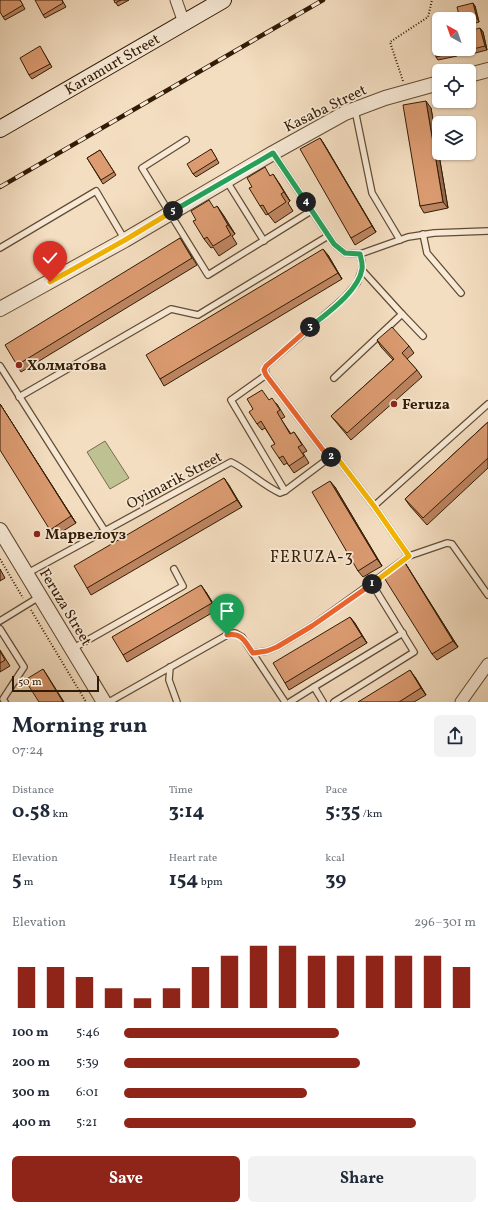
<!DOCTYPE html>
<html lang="en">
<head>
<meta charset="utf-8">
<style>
	:root { --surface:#fff; --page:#f2f2f3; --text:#1f2937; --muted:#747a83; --accent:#8f2418 }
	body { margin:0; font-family:Vollkorn,serif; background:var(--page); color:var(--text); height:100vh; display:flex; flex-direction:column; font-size:15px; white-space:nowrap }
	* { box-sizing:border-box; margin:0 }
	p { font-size:13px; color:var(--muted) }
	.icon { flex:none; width:22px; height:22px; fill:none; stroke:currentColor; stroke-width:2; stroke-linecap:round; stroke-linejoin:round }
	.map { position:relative; height:702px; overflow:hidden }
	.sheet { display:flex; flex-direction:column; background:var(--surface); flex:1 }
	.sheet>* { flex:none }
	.needle { width:26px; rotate:320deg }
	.controls { position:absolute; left:432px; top:12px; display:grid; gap:8px }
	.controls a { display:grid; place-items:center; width:44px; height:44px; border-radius:6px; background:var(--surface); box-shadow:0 1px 3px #0004; font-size:20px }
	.scale { position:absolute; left:12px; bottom:10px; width:87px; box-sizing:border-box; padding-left:4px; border:2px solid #321b04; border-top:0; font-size:11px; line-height:14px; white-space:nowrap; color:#321b04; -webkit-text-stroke:3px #f8ead7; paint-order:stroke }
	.pin { position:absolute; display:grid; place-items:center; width:34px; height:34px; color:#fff; margin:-41px -17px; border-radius:50% 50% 50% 0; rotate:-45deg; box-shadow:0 0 4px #0007 }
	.pin .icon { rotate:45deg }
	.km { position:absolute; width:20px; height:20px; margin:-10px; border-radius:50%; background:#222; color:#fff; font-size:11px; line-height:20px; text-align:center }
	.round { display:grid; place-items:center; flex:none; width:42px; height:42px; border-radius:6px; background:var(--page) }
	.overview { display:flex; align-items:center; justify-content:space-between; height:68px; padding:0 12px }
	h1 { font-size:22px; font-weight:700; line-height:30px }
	.figures { display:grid; grid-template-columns:repeat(3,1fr); gap:6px; height:68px; padding:4px 12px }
	.figures div { display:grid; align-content:center }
	.figures b { font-size:20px; font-weight:700 }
	.figures small { font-size:11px; font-weight:400 }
	.figures p { font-size:11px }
	.chart { height:112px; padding:8px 12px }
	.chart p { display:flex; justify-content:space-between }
	.chart svg { width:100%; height:72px; margin-top:4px; stroke:var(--accent); stroke-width:6 }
	.cta { display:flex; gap:8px; margin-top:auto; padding:8px 12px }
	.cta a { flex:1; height:46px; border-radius:6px; background:var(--accent); color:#fff; font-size:16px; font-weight:700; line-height:46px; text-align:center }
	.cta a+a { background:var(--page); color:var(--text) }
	ul { padding:0 12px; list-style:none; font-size:13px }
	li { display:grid; grid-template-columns:64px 48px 1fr; align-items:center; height:30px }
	li i { height:10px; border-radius:5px; background:var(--accent) }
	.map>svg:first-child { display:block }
	.green { fill:#bec191; stroke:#786e4a }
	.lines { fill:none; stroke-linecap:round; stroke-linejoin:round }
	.service-casing { stroke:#624c33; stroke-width:8 }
	.minor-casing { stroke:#624c33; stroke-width:13 }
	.tertiary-casing { stroke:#624c33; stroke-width:16 }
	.secondary-casing { stroke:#321b04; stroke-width:18 }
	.path { stroke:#321b04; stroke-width:2; stroke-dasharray:1 2; stroke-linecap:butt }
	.service { stroke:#f8ead7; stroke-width:5.5 }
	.minor { stroke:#f8ead7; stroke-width:11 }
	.tertiary { stroke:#f8ead7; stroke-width:14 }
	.secondary { stroke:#f8ead7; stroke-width:16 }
	.rail-casing { stroke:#321b04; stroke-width:4.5 }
	.rail { stroke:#f8ead7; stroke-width:3; stroke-dasharray:9; stroke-linecap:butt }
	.wall { fill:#bd8561; stroke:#321b04 }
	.shaded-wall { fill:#9a6c4f; stroke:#321b04 }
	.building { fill:#dc9b71; stroke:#321b04 }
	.split-1-casing { stroke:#fff; stroke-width:8 }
	.split-2-casing { stroke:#fff; stroke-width:8 }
	.split-3-casing { stroke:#fff; stroke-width:8 }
	.split-4-casing { stroke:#fff; stroke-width:8 }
	.split-5-casing { stroke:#fff; stroke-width:8 }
	.split-6-casing { stroke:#fff; stroke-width:8 }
	.split-1 { stroke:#f0652b; stroke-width:5 }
	.split-2 { stroke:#f5b400; stroke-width:5 }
	.split-3 { stroke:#f0652b; stroke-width:5 }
	.split-4 { stroke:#22a559; stroke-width:5 }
	.split-5 { stroke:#22a559; stroke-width:5 }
	.split-6 { stroke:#f5b400; stroke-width:5 }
	.poi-dot { fill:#8f2418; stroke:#f8ead7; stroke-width:1.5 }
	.labels { text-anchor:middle; stroke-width:3.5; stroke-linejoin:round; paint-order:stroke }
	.street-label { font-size:15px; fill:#321b04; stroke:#f8ead7 }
	.poi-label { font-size:15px; font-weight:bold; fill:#321b04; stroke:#f8ead7; text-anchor:start }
	.neighbourhood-label { font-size:16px; letter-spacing:1px; fill:#321b04; stroke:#f8ead7 }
</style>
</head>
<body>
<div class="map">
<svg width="488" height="702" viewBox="0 0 488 702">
	<rect width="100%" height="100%" fill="#f4dec1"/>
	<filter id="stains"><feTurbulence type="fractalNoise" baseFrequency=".005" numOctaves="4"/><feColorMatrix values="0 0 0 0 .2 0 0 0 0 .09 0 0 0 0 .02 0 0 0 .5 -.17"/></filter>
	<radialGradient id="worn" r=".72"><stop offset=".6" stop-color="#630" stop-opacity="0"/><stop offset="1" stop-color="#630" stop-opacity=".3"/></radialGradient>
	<polygon class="green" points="105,441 129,478 110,489 87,452"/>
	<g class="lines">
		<defs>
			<g id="service">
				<polyline points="355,110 372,193 400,240"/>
				<polyline points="186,140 142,168 208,275 311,211"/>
				<polyline points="273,153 334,244 345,253 360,254 408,237 434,233 488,231"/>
				<polyline points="226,180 264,241"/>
				<polyline points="423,234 427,253 461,293"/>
				<polyline points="0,248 96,191 125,240"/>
				<polyline points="402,314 423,336"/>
				<polyline points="0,366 105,531"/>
				<polyline points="266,375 231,400 285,491"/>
				<polyline points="334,378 402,314 362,270"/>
				<polyline points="19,397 171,309 198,315 328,236"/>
				<polyline points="329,458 266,375 265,370 266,366 344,298 357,283 362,270 362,262 360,254"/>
				<polyline points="374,506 488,404"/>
				<path d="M26 574 231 462C248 470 262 485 280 493L285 491 329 458 334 456 338 459 374 506 409 556 447 543 452 544 488 595"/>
				<polyline points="0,621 39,597"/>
				<polyline points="0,629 24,667 3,699 5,702"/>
				<polyline points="72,649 183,586 174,569"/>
				<polyline points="253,653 267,651 277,647 312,626 409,556"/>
				<polyline points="170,667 169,680 177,702"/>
				<polyline points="314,687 403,633"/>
				<polyline points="109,702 227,635 235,633 242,637 285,702"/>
				<polyline points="290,702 314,687 323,702"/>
				<polyline points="334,702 414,652 372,584"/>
			</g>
			<g id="minor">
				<polyline points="176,0 182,17"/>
				<polyline points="461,702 488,664"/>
			</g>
			<g id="tertiary">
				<polyline points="469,75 488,70"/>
				<polyline points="0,309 125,240 273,153 345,113 385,98 439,83"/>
				<polyline points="0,530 104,702"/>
			</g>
			<polyline id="secondary" points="0,129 223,0"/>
		</defs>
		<use href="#service" class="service-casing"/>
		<use href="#minor" class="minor-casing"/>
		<use href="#tertiary" class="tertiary-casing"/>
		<use href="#secondary" class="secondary-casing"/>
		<g class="path">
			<polyline points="403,81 390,42 428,17 432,0"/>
			<polyline points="0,559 23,598"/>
			<polyline points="31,610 86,702"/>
		</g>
		<use href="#service" class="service"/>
		<use href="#minor" class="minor"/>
		<use href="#tertiary" class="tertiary"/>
		<use href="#secondary" class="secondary"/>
		<defs>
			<polyline id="rail" points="0,187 323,0"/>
		</defs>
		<use href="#rail" class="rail-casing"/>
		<use href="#rail" class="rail"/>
	</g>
	<g class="wall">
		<polygon points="20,0 25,9 5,20 3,17"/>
		<polygon points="62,0 66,7 45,18 43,15"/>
		<polygon points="114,0 129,0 118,6"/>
		<polygon points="475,6 479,22 469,25 469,19"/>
		<polygon points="480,28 483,32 487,50 471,54 469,50"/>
		<polygon points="455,49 457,56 438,60 436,57"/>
		<polygon points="42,50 52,67 32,79 29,75"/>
		<polygon points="431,108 448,208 424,213 420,206"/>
		<polygon points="320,138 324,144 376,232 355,245 351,238"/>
		<polygon points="211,149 219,163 196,177 193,174"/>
		<polygon points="100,150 116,175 103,184 87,158"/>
		<polygon points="270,175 279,183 290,201 288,203 293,211 275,223 268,214 266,215 260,206"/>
		<polygon points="217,206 235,234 232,236 237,244 219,256 213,247 211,248 204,239 215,208"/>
		<polygon points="180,238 197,265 21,372 17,365"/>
		<polygon points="328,255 342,279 164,386 160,379"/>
		<polygon points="377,340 409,346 414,353 407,359 417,370 422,377 351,440 331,416 393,360 381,347"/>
		<polygon points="269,400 277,404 285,417 281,419 291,434 294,432 307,451 303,453 309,463 294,473 287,463 284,465 279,458 275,444 265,428 262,430 257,424"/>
		<polygon points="0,404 76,523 55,536 50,530"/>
		<polygon points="488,422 488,468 427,525 410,506 405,499"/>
		<polygon points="224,478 242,507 91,595 87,588"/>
		<polygon points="335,487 382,566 363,577 358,571"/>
		<polygon points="405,563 458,647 437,660 432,654"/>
		<polygon points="0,569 5,578 0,581"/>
		<polygon points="206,592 217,610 127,662 123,655"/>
		<polygon points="350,617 367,643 289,690 285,683"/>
		<polygon points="0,650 10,666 0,672"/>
		<polygon points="415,677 426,695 414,702 358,702"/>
	</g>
	<g class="shaded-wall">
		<polygon points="473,3 475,6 479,22 477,18"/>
		<polygon points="480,28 483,32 487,50 485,46"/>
		<polygon points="454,49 455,49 457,56 454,52"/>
		<polygon points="426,101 431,108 448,208 443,202"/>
		<polygon points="320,138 324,144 376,232 372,226"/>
		<polygon points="273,174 279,183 290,201 284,192"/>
		<polygon points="217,206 224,216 235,234 228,225"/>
		<polygon points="323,249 328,255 342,279 338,273"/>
		<polygon points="0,404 76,523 71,516"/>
		<polygon points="224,478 229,485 242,507 237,500"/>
		<polygon points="330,481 335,487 382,566 377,559"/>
		<polygon points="405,563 409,569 458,647 453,641"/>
		<polygon points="201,585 206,592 217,610 212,603"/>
		<polygon points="350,617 355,623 367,643 362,636"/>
		<polygon points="43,669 47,675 64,702 63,702"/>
		<polygon points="410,670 415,677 426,695 421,688"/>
	</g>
	<g class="building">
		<polygon points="0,0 20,0 23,5 3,17 0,12"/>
		<polygon points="35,0 62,0 63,3 43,15"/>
		<polygon points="114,0 121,0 115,3"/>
		<polygon points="473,3 477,18 469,21 469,19 460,19 457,7"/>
		<polygon points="480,28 485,46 469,50 469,31"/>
		<polygon points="439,42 439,49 454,49 454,52 436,57 433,43"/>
		<polygon points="40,46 50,64 29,75 20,58"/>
		<polygon points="426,101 443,202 420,206 403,105"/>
		<polygon points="320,138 372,226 351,238 300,149"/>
		<polygon points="211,149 217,159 193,174 187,164"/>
		<polygon points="100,150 114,172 101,180 87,158"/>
		<polygon points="265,167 270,176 273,174 284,192 281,194 286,202 268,214 263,205 260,206 249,188 252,187 247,178"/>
		<polygon points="209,200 214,208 217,206 228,225 226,226 231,235 213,246 207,237 204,239 193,221 196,220 191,211"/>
		<polygon points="180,238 192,258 17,365 5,345"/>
		<polygon points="323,249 338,273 160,379 146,355"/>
		<polygon points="392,327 409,346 402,353 417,370 347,433 331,416 394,359 377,340"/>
		<polygon points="262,390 269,400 272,398 280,410 277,412 290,434 294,432 302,445 298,447 304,456 289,466 283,456 279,458 271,446 275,444 261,421 257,424 249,412 253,409 247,399"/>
		<polygon points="0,404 71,516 50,530 0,450"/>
		<polygon points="488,422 488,458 423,518 405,499"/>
		<polygon points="224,478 237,500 87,588 74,566"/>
		<polygon points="330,481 377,559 358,571 312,492"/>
		<polygon points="405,563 453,641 432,654 383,576"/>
		<polygon points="201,585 212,603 123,655 112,637"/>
		<polygon points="350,617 362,636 285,683 273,663"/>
		<polygon points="0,651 5,660 0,663"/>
		<polygon points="43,669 63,702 39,702 25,680"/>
		<polygon points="410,670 421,688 399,702 358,702"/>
	</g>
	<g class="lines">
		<defs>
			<path id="split-1" d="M227 635C242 632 245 642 253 653L267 651 277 647 312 626 372 584"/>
			<polyline id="split-2" points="331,457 334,456 338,459 374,506 409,556 372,584"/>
			<polyline id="split-3" points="310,327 266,366 264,370 266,375 329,458 331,457"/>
			<path id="split-4" d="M306 202 334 244 345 253 360 254C361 259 363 264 362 269 359 291 326 314 310 327"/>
			<polyline id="split-5" points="173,211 273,153 306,202"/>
			<polyline id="split-6" points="50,282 125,240 173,211"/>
		</defs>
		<use href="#split-1" class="split-1-casing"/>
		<use href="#split-2" class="split-2-casing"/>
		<use href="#split-3" class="split-3-casing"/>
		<use href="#split-4" class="split-4-casing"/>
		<use href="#split-5" class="split-5-casing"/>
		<use href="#split-6" class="split-6-casing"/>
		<use href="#split-1" class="split-1"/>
		<use href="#split-2" class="split-2"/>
		<use href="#split-3" class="split-3"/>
		<use href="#split-4" class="split-4"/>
		<use href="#split-5" class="split-5"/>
		<use href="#split-6" class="split-6"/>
	</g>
	<g class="poi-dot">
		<circle cx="19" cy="365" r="4"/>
		<circle cx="394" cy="404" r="4"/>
		<circle cx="37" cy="534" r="4"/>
	</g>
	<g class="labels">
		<g class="street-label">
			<text transform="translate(112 64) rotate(-30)" y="5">Karamurt Street</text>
			<text transform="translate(325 108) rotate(-26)" y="5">Kasaba Street</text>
			<text transform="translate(174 480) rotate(-28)" y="5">Oyimarik Street</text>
			<text transform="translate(66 607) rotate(59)" y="5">Feruza Street</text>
		</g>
		<g class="poi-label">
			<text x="27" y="370">Холматова</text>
			<text x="402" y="409">Feruza</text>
			<text x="45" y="539">Марвелоуз</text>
		</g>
		<g class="neighbourhood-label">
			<text x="312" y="562">FERUZA-3</text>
		</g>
	</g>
	<rect width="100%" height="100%" filter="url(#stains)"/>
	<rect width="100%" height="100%" fill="url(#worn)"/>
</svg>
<div class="controls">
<a><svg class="needle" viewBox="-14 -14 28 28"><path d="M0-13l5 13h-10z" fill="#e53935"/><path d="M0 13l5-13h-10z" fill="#747a83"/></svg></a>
<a><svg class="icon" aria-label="locate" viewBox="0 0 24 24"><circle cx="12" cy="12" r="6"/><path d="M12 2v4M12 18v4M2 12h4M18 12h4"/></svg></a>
<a><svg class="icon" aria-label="layers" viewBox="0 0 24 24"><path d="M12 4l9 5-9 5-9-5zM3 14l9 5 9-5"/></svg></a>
</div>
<div class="scale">50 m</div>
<div class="pin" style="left:227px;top:635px;background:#1e9e55"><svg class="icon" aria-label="arrive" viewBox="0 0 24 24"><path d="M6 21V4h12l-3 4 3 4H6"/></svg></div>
<div class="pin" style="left:50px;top:282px;background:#d93025"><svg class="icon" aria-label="check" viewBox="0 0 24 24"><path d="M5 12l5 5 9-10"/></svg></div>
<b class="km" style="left:372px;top:584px">1</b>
<b class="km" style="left:331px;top:457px">2</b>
<b class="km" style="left:310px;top:327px">3</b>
<b class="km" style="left:306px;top:202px">4</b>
<b class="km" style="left:173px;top:211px">5</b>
</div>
<section class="sheet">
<div class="overview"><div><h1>Morning run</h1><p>07:24</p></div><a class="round"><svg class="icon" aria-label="share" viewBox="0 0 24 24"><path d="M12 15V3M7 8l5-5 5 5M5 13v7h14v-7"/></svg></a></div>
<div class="figures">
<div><p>Distance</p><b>0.58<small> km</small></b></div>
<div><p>Time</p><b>3:14</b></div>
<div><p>Pace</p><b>5:35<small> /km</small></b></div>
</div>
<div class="figures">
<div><p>Elevation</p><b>5<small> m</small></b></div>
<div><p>Heart rate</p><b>154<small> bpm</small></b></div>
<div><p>kcal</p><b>39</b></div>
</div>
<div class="chart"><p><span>Elevation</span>296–301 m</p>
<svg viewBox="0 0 160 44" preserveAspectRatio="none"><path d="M5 44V19M15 44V19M25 44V25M35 44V32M45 44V38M55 44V32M65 44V19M75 44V12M85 44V6M95 44V6M105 44V12M115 44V12M125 44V12M135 44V12M145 44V12M155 44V19"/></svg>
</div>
<ul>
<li><b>100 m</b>5:46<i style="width:61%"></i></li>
<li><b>200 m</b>5:39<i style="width:67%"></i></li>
<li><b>300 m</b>6:01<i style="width:52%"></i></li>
<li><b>400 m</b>5:21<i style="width:83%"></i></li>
</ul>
<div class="cta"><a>Save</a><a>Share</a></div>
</section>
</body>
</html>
